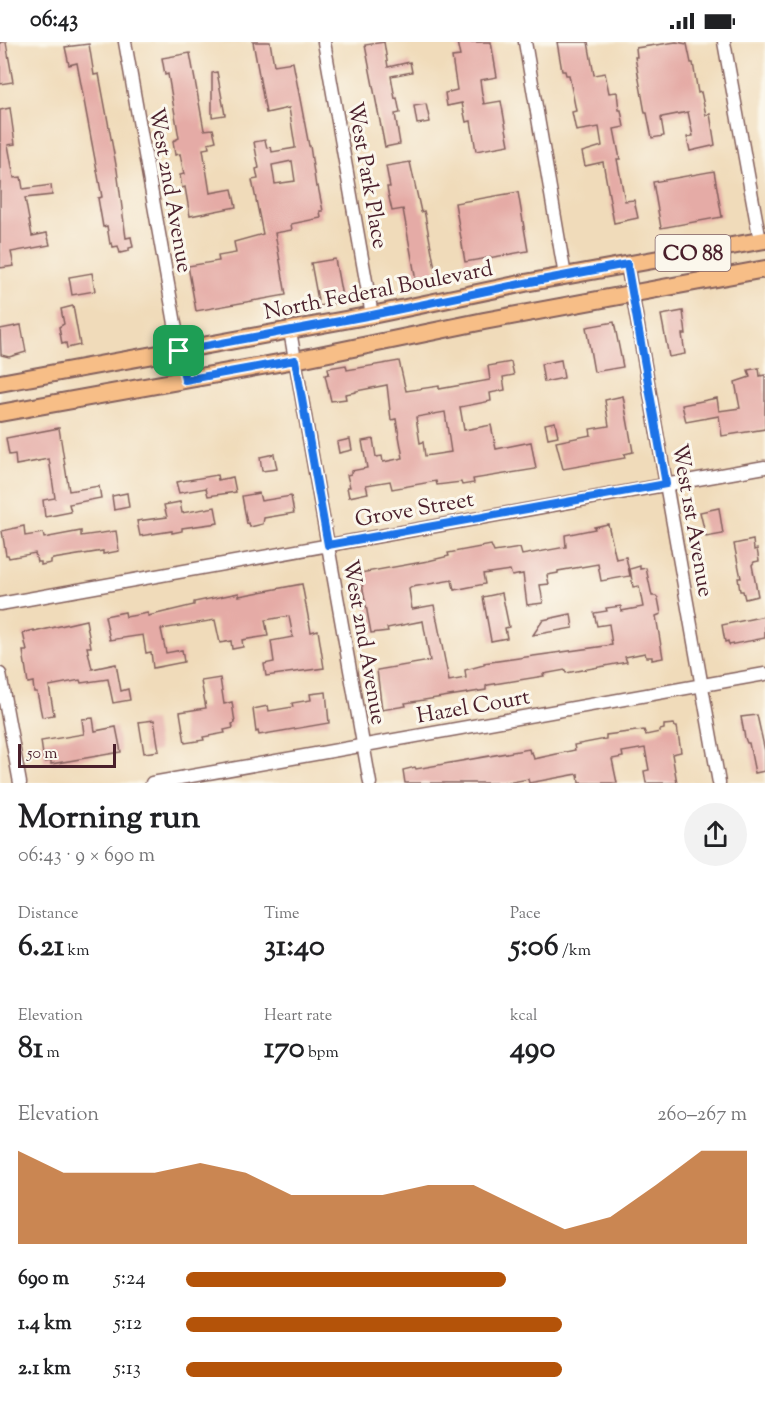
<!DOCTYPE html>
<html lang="en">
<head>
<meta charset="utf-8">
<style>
	:root { --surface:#fff; --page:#f2f2f2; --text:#202124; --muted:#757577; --accent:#b45309 }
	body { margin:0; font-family:"Sorts Mill Goudy",serif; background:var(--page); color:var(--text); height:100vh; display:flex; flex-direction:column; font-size:22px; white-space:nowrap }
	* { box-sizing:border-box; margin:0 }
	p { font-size:20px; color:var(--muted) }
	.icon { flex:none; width:33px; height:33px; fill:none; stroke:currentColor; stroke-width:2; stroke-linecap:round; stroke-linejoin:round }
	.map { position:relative; height:741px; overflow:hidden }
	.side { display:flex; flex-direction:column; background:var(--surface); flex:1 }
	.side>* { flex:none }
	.scale { position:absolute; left:18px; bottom:15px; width:98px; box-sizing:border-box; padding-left:6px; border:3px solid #4a1f2b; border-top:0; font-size:16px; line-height:21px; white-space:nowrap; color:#4a1f2b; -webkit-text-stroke:4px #fbf7ec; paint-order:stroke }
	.pin { position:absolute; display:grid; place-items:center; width:51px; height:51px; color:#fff; margin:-26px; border-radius:12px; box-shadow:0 3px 9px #0006 }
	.round { display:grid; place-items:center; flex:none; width:63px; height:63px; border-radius:32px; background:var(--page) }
	.summary { display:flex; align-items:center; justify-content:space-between; height:102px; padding:0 18px }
	h1 { font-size:33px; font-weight:800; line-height:45px }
	.figures { display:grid; grid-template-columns:repeat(3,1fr); gap:9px; height:102px; padding:6px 18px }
	.figures div { display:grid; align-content:center }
	.figures b { font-size:30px; font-weight:800 }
	.figures small { font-size:16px; font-weight:400 }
	.figures p { font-size:16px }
	.chart { height:168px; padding:12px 18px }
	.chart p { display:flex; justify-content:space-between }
	.chart svg { width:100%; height:108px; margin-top:6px; fill:var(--accent); opacity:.7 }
	ul { padding:0 18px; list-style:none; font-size:20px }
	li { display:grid; grid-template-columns:96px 72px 1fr; align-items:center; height:45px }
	li i { height:15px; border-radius:8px; background:var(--accent) }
	.status { display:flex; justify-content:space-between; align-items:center; height:42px; padding:0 30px; background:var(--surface); direction:ltr }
	.status svg { height:16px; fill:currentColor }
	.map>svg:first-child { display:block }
	.building { fill:#e5aba6; fill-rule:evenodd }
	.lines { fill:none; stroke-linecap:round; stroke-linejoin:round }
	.minor-casing { stroke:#84615d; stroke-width:15 }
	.major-casing { stroke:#84615d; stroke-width:20 }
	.minor { stroke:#fff; stroke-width:12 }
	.major { stroke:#f7be87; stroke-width:16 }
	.route-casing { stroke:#fff; stroke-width:12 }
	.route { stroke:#1a73e8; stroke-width:8 }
	.labels { text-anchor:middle; stroke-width:6; stroke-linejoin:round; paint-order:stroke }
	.shield { fill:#fbf7ec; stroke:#7f6065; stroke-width:1.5 }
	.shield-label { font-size:21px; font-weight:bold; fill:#4a1f2b }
	.street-label { font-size:22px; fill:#4a1f2b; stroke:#fbf7ec }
</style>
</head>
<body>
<div class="status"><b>06:43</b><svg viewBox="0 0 49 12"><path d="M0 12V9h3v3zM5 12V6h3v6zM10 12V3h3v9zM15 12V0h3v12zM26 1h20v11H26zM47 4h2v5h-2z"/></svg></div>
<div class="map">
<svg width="765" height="741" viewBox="0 0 765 741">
	<rect width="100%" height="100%" fill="#fbf7ec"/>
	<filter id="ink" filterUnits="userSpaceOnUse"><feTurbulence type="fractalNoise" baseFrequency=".0167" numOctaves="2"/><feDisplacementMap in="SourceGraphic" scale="12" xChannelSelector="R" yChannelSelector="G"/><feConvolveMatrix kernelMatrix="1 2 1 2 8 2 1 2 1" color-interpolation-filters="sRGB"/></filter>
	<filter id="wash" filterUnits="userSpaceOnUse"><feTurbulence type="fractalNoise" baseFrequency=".008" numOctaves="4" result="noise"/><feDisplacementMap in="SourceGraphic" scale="24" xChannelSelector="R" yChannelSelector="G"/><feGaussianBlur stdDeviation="1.35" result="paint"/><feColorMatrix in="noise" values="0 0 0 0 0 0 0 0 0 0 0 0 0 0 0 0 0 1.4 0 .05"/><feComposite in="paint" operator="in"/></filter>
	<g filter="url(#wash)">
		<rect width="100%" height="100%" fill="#f0dbba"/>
		<g id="blocks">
			<g class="building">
				<polygon points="0,0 6,0 13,40 0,42"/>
				<path d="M253 0H270L274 23 293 20 309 104H310L316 145 318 144 323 169H320L321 176 291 182 292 188 275 191 286 253 196 269 188 224 219 219 218 214 236 211 234 200 263 192 252 138 258 137 256 127 259 126 254 100 265 98 267 106 271 105 272 110 295 106V104L289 66 266 71ZM292 119 295 139 275 142 272 123Z"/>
				<polygon points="384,0 388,25 410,20 412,30 391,34 395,57 397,56 400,71 395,72 400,102 385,105 365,3"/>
				<polygon points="457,0 491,0 497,35 480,38 482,52 484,62 501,59 509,103 476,109 471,79 466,80 462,61 447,64 445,51 457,48 452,15 460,14"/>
				<polygon points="557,0 588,0 594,33 605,31 609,51 617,50 619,68 621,68 624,85 614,87 620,117 617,117 625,159 634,158 638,176 614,181 603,120 585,124 582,110 602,104 599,85 576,89 572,70 576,69 569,33 566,33 565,29 562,29"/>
				<polygon points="676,0 687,2 691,21 693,21 698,51 701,50 706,73 710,72 715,103 712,104 690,109 687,95 693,94 688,70 662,75 661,76 664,94 652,96 647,71 645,71 635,15 637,15 636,6"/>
				<polygon points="89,2 94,33 99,32 117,128 126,196 131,195 133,205 129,206 129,209 120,211 118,204 113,205 112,201 110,202 107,184 103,185 98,156 102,155 77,21 69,23 65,5"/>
				<polygon points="190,11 204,88 213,87 216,99 208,101 209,106 203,107 210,151 232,147 236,165 190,174 185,145 182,146 180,133 184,132 180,112 175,113 173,99 179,96 168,32 165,33 162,16"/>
				<polygon points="217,30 225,73 212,75 212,31"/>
				<polygon points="426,62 430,80 417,82 414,64"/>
				<polygon points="10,66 15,102 8,103 14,136 21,135 23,147 51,143 52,153 25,156 32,194 47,191 50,203 11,210 14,224 0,226 0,68"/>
				<polygon points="410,120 421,170 424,169 425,173 436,232 434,233 435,235 416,239 403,167 392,169 388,151 387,145 390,145 386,124"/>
				<polygon points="714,129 722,175 661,186 653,140"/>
				<polygon points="518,150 528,209 465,220 455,161"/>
				<polygon points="335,217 343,260 319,264 311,221"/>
				<polygon points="92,231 95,249 72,253 69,235"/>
				<polygon points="73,264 80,303 67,306 66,301 62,302 59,285 64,282 61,267"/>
				<polygon points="683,269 686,292 682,292 685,312 669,315 661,273"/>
				<polygon points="614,280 623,325 594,330 586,285"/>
				<polygon points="21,283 26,310 9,315 1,313 0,287"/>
				<polygon points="561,318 564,336 544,340 541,322"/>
				<path d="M399 319 406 349 439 344V347L490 338 488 324 511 320 514 333 503 335 505 348 490 351 491 359 460 365 464 388 491 383 496 407 531 400 536 427 473 437 474 441 462 443 461 440 437 443 436 439 392 447 390 439 366 443 368 451 349 455 347 445H350L347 433 351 432V429L367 426 362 399 373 397 376 415 382 414 383 420 403 416 396 377 391 378 387 343 356 349V350L345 352 346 357 331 359 325 333 329 332 328 326 346 323 347 328ZM445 370 451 410 425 414 423 400 420 401 416 375Z"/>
				<polygon points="759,326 760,334 765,333 765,387 722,394 719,374 686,380 682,363 717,356 719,369 740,366 735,340 750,335 748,328"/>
				<polygon points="623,354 633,410 624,412 625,416 563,427 556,400 591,393 590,387 609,384 605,358"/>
				<polygon points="555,380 558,394 548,396 545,382"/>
				<polygon points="59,386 69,449 99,444 101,456 69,462 71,470 45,475 43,458 55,456 49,417 16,423 15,412 9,413 6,396"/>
				<polygon points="350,397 352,408 339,411 337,400"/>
				<polygon points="274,412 277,427 262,429 260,415"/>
				<polygon points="217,433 218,438 233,435 236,450 208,454 206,446 179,451 176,440"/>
				<polygon points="127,451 129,465 114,468 112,454"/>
				<polygon points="259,451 261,459 291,454 294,471 264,476 263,482 250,485 249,481 247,482 242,454"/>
				<polygon points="180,460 182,471 215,465 218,481 182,486 182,489 172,491 172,489 140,494 137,479 167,475 164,463"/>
				<polygon points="719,466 723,492 706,495 700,470"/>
				<polygon points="608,482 616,517 626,515 630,534 601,539 598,522 558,529 558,531 547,533 549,542 540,543 543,561 527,563 523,532 512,534 510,528 483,532 485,542 454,548 452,538 412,545 409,547 412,567 434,563 449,639 466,636 465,628 484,623 484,621 612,603 609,582 597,584 594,571 607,569 606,566 621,564 621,569 643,565 639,544 633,545 630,527 640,524 640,527 646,526 652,554 656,554 658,556 661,572 656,574 663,616 652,618 652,615 646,615 645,611 625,615 627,620 566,631 565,628 543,632 544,634 488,643 486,644 486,648 405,661 406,664 382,668 377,628 430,619 423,579 387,586 388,589 371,591 360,531 428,519 449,514 448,511 491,503 494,510 520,506 522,513 566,505 565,493 595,487 594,485"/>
				<polygon points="24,484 25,494 43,491 44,496 81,489 81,494 116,489 119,509 103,512 103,509 53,517 51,518 51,521 41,523 41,520 37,520 35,511 9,516 8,513 6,513 2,489"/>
				<polygon points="753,498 754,508 757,507 759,519 754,520 752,523 758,554 745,557 743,549 740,549 738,536 741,536 734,502"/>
				<polygon points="302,542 311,590 318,588 324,626 266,634 264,622 274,620 271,599 293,595 289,574 265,578 268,594 242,598 243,605 232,607 231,599 220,601 215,578 161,587 166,611 182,608 184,620 153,626 151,610 146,611 143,593 110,598 105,574 125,570 126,575 148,571 148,574 194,563 194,560 239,551 239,554"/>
				<polygon points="502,551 509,585 505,586 507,596 491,599 483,555"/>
				<polygon points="571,572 573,586 533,593 543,578"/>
				<polygon points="765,574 765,596 729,603 728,599 725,600 722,583"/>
				<polygon points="86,578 91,605 87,605 92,627 116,622 121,649 128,647 130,658 113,661 108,637 81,641 80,638 49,644 54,673 42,675 37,650 34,650 33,640 28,641 23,609 27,609 23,591 34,588 34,590"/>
				<polygon points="220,636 224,662 232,660 235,681 232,682 233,686 224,688 225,691 203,695 204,698 185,701 180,670 206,666 201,639"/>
				<polygon points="326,650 329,681 259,693 258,689 256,690 253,667 268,664 269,669 293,665 292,661 311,658 310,652"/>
				<polygon points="757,673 765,709 765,729 755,731 749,701 747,701 745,696 741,675"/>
				<polygon points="93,676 95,689 116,685 121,710 51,722 51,719 44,720 41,699 84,692 82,677"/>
				<polygon points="154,678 159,709 144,711 139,680"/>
				<polygon points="674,682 675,685 677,685 681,710 672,712 677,741 646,741 644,729 649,728 645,706 622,710 623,715 612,717 617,741 579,741 578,732 529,741 528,737 507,741 405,741 403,728 415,725 416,727 529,707 530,711 532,710 534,717 575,708 574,703 606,697 606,693 644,688 646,693 660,690 660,688 664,687 664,683"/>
			</g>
		</g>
	</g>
	<g filter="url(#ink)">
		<use href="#blocks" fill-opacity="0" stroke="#84615d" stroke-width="1.5"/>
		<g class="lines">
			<defs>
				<g id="minor">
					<polyline points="125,0 185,338"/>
					<polyline points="324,0 372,273"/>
					<polyline points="525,0 565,234"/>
					<polyline points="724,0 760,199"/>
					<polyline points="627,222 719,741"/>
					<polyline points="290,289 370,741"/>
					<polyline points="0,562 765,425"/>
					<polyline points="0,632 20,741"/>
					<polyline points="152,741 765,632"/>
				</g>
				<g id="major">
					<polyline points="0,341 372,273 525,241 765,198"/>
					<polyline points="0,371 295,318 484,279 765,227"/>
				</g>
			</defs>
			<use href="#minor" class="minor-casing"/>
			<use href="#major" class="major-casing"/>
			<use href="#minor" class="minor"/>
			<use href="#major" class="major"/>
		</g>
	</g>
	<g class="lines" filter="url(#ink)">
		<defs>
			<polygon id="route" points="627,222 666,442 328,503 295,318 185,338 179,309 372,273 525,241"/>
		</defs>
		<use href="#route" class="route-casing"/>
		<use href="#route" class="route"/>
	</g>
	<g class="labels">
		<rect class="shield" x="655.5" y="193" width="75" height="36" rx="4.5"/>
		<g class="shield-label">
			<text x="693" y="218">CO 88</text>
		</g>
		<g class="street-label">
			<text transform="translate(369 133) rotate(80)" y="8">West Park Place</text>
			<text transform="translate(172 148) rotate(80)" y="8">West 2nd Avenue</text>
			<text transform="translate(378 247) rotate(-11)" y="8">North Federal Boulevard</text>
			<text transform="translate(414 466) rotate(-10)" y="8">Grove Street</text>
			<text transform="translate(694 478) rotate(80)" y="8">West 1st Avenue</text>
			<text transform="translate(366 600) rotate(80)" y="8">West 2nd Avenue</text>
			<text transform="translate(473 663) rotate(-10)" y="8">Hazel Court</text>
		</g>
	</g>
</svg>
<div class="scale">50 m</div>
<div class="pin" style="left:179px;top:309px;background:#1e9e55"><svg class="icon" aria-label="arrive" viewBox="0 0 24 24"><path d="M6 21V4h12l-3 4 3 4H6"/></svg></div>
</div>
<section class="side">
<div class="summary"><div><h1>Morning run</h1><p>06:43 · 9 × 690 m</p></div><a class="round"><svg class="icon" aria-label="share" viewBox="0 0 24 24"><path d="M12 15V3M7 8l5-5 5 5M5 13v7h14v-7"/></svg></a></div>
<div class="figures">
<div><p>Distance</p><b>6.21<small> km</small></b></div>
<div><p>Time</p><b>31:40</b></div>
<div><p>Pace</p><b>5:06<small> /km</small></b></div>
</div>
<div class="figures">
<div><p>Elevation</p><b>81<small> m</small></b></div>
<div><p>Heart rate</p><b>170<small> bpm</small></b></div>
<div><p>kcal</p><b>490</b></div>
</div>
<div class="chart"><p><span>Elevation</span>260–267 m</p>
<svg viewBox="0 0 160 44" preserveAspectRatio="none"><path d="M0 44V6L10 15L20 15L30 15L40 11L50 15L60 24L70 24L80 24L90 20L100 20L110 29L120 38L130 33L140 20L150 6L160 6V44z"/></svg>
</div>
<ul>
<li><b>690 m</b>5:24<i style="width:57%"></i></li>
<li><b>1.4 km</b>5:12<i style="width:67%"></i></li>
<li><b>2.1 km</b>5:13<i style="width:67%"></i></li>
</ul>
</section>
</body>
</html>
